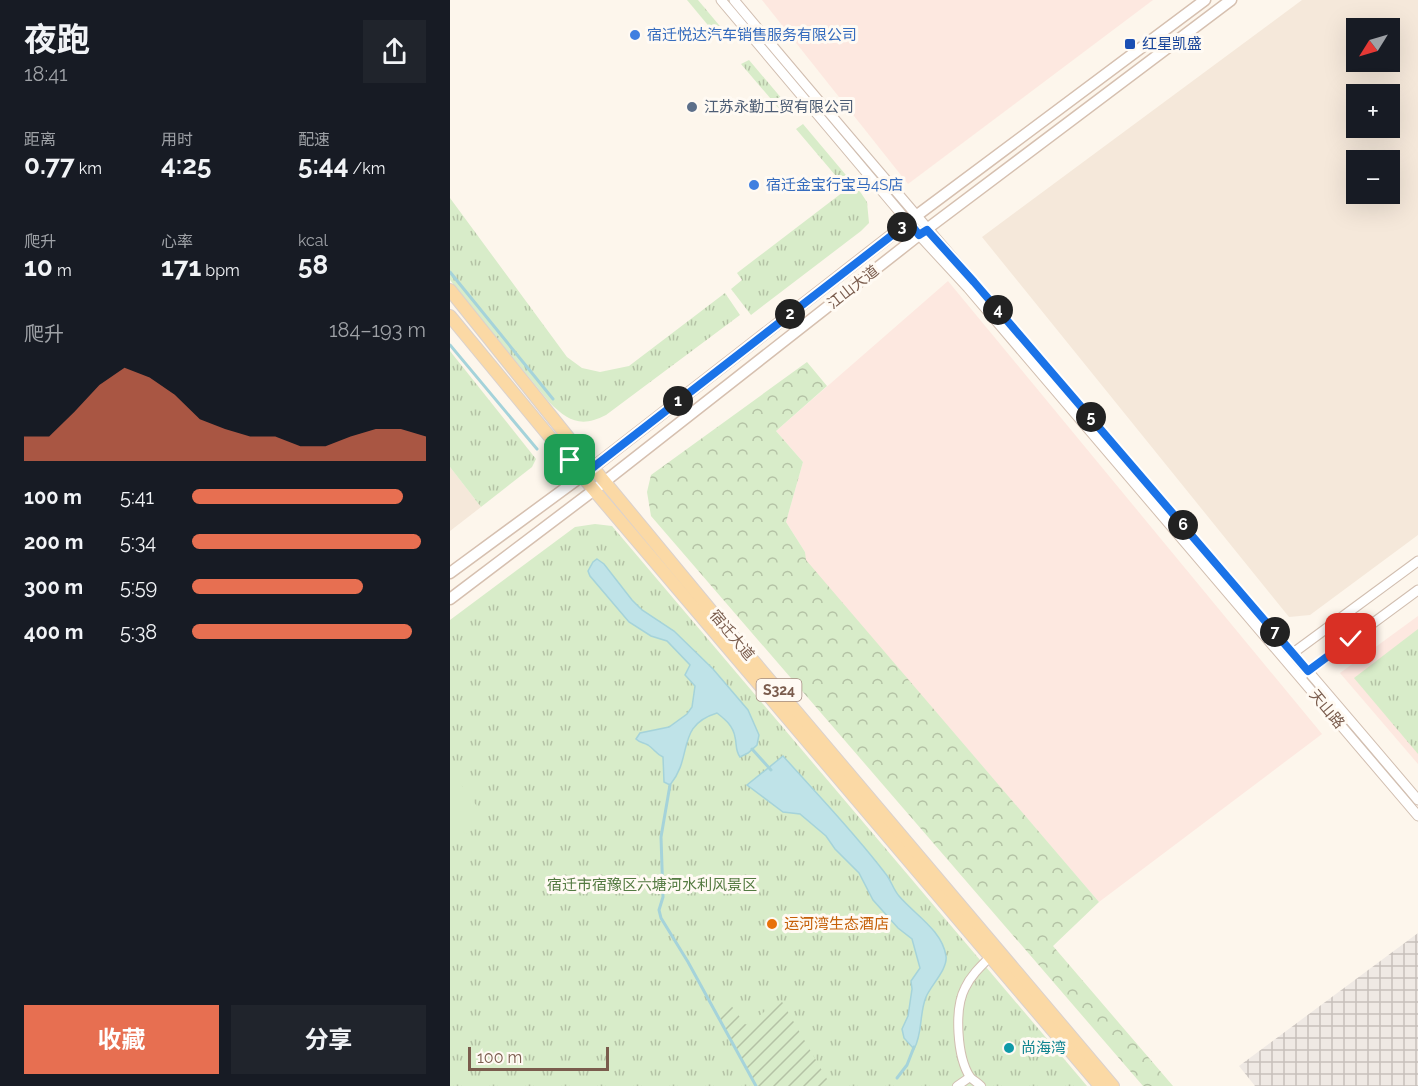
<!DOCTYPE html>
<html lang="zh">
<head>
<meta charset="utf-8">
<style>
	:root { --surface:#171b24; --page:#20242c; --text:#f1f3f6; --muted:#9ea1a6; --accent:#e76f51 }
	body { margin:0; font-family:Raleway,"Noto Sans SC",sans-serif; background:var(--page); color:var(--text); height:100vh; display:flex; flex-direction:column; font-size:22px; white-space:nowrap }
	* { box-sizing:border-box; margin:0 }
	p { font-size:20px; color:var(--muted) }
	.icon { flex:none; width:33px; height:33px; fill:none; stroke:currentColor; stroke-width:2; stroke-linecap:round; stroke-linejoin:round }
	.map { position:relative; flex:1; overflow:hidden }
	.side { display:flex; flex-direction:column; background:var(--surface); width:450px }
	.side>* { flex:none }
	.needle { width:39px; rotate:233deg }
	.fabs { position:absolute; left:896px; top:18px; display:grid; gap:12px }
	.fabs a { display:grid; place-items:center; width:54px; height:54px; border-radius:0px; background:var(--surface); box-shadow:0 6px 24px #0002; font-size:30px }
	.scale { position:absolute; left:18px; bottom:15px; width:141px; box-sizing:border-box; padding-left:6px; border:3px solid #7a5c4d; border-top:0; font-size:16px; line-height:21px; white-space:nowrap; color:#7a5c4d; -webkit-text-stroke:4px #fffaf3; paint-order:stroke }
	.pin { position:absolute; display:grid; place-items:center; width:51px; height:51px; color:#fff; margin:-26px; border-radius:12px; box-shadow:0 3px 9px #0006 }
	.km { position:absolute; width:30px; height:30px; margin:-15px; border-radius:50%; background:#222; color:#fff; font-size:16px; line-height:30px; text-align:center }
	.round { display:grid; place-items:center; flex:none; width:63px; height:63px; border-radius:0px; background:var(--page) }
	.overview { display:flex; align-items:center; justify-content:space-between; height:102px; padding:0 24px }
	h1 { font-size:33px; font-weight:700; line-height:45px }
	.metrics { display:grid; grid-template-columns:repeat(3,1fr); gap:9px; height:102px; padding:6px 24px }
	.metrics div { display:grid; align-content:center }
	.metrics b { font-size:26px; font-weight:700 }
	.metrics small { font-size:16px; font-weight:400 }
	.metrics p { font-size:16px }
	.chart { height:168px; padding:12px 24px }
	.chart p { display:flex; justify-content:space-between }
	.chart svg { width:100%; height:108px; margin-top:6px; fill:var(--accent); opacity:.7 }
	.action { display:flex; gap:12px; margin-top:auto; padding:12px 24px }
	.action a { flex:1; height:69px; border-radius:0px; background:var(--accent); color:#fff; font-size:24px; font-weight:700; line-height:69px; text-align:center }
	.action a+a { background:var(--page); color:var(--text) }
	ul { padding:0 24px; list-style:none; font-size:20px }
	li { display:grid; grid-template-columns:96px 72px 1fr; align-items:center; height:45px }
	li i { height:15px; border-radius:8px; background:var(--accent) }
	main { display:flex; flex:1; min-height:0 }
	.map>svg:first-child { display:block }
	.residential { fill:#f5e8da; fill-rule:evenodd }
	.commercial { fill:#fde8e0 }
	.industrial { fill:url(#industrial-grid) }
	.grass { fill:url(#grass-tufts) }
	.forest { fill:url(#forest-crowns) }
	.garden { fill:url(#garden-furrows) }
	.pitch { fill:#d8ecc9 }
	.water { fill:#bfe3e8; stroke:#a5d3da; stroke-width:1.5 }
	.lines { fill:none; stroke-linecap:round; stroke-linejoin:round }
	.stream { stroke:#a5d3da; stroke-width:3 }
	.minor-casing { stroke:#d1beb0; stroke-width:10 }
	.tertiary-casing { stroke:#d1beb0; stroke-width:11 }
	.secondary-casing { stroke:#d6c0b0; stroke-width:13 }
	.primary-casing { stroke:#dad1cd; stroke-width:14 }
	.minor { stroke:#fff; stroke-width:8 }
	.tertiary { stroke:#fff; stroke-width:9 }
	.secondary { stroke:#fff; stroke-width:10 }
	.primary { stroke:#fbd9a5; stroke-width:12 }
	.route-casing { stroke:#fff; stroke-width:12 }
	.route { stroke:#1a73e8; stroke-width:8 }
	.shop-dot { fill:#3f7fe0; stroke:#fffaf3; stroke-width:2 }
	.transit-dot { fill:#1a4fb4; stroke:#fffaf3; stroke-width:2 }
	.service-dot { fill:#5c6f8a; stroke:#fffaf3; stroke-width:2 }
	.food-dot { fill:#e8710a; stroke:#fffaf3; stroke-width:2 }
	.culture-dot { fill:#0f9aa8; stroke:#fffaf3; stroke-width:2 }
	.labels { text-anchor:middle; stroke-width:6; stroke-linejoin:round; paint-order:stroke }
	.shield { fill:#fffaf3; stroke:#a28b7f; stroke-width:1.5 }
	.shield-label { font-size:14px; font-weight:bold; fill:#7a5c4d }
	.shop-label { font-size:15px; fill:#366cbe; stroke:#fffaf3; text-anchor:start }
	.transit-label { font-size:15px; fill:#164399; stroke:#fffaf3; text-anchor:start }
	.service-label { font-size:15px; fill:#4e5e75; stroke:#fffaf3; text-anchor:start }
	.street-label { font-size:15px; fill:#7a5c4d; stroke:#fffaf3 }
	.park-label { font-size:15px; fill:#537a41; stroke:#fffaf3 }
	.food-label { font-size:15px; fill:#c56008; stroke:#fffaf3; text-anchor:start }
	.culture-label { font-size:15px; fill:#0d838f; stroke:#fffaf3; text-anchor:start }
</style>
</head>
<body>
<main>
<section class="side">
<div class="overview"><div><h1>夜跑</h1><p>18:41</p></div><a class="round"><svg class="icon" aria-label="share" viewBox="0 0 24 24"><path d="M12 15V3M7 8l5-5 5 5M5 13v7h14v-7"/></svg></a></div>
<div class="metrics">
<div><p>距离</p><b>0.77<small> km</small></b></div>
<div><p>用时</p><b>4:25</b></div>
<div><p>配速</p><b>5:44<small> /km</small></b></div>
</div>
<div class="metrics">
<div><p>爬升</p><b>10<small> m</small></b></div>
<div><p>心率</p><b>171<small> bpm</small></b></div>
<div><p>kcal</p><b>58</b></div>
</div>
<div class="chart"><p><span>爬升</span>184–193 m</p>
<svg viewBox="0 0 160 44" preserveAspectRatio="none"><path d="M0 44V34L10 34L20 24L30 13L40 6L50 10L60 17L70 27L80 31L90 34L100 34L110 38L120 38L130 34L140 31L150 31L160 34V44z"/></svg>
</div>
<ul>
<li><b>100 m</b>5:41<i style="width:90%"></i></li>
<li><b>200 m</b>5:34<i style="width:98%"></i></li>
<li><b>300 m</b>5:59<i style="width:73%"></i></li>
<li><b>400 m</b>5:38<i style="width:94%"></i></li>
</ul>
<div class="action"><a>收藏</a><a>分享</a></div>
</section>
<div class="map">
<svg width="968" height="1086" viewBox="0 0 968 1086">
	<defs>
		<pattern id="industrial-grid" width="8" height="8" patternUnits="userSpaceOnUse" patternTransform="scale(1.5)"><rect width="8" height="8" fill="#efe9e4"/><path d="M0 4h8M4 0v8" fill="none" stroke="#c7c0bb"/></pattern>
		<pattern id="grass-tufts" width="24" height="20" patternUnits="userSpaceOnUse" patternTransform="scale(1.5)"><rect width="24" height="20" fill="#d8ecc9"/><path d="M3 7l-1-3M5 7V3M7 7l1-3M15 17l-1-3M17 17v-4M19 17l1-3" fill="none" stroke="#b4c2a5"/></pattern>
		<pattern id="forest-crowns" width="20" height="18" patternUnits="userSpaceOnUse" patternTransform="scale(1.5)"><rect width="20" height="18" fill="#d8ecc9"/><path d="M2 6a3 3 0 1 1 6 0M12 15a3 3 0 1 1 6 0" fill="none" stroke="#b4c2a5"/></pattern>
		<pattern id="garden-furrows" width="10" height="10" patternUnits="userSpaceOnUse" patternTransform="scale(1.5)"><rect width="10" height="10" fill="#d8ecc9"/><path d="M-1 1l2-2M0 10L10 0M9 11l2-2" fill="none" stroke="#b4c2a5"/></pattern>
	</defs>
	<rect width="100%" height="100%" fill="#fdf6ec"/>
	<g class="residential">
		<path d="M852 0H968V535L860 615 839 617 532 237ZM906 28H939V62H906ZM906 94H939V128H906ZM939 160V194H906V160Z"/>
		<polygon points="0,467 31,507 0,531"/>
	</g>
	<g class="commercial">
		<polygon points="312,0 703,0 458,184"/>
		<polygon points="498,281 872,734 649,902 355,560 355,552 336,522 353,462 326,431"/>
		<polygon points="968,616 968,764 890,673"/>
	</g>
	<polygon class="industrial" points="968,933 968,1086 805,1086 789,1066"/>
	<g class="grass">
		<polygon points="237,0 248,0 274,31 267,36"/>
		<polygon points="299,60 338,106 332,112 291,64"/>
		<polygon points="353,124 411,193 417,202 419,223 411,231 301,315 281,289 292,280 287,273 397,189 346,129"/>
		<path d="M0 198 117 357 132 368 150 372 179 366 275 293 290 315 156 415C131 428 118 421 99 402L0 280Z"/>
		<polygon points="0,351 86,459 82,467 31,507 0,467"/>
		<polygon points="145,524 162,526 637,1086 0,1086 0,620 125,527"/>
		<polygon points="968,629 968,754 904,678"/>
	</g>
	<polygon class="forest" points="357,362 377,386 326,431 353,462 336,522 355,552 356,560 649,902 603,946 723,1086 693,1086 201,516 197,492 201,475"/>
	<polygon class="garden" points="331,1000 381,1086 307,1086 267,1013 280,1004 296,1025"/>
	<polygon class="pitch" points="6,777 36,819 15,834 13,831 15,835 0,845 0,781"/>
	<g class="water">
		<path d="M147 559 154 564 182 600 192 610 224 631 263 669 298 710 309 735 307 745 298 753 290 757C285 750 287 745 285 737 283 726 276 720 267 713 225 726 244 756 220 785L214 782 213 757C206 754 204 749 198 745 193 742 190 743 186 739L190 733 219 727 237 714 242 707 245 686 235 675 240 665 217 641 201 636 179 622 140 576 138 571 143 562Z"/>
		<path d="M333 756C367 794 404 832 435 873 441 880 443 889 449 896 465 915 492 930 496 956 498 969 481 985 476 997 469 1014 473 1033 464 1049L454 1038 452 1029 458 1016 462 989 461 981 470 968 462 939 448 928 423 900 409 873 385 849 376 836 350 814 333 812 297 785Z"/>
	</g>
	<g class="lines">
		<g class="stream">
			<polyline points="0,272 103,399"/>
			<polyline points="0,345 87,449"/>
			<polyline points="302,749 321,770"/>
			<polyline points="220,785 211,837 213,897 209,910 211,918 238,962 306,1086"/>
			<polyline points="447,1078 457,1065 464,1047"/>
		</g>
		<defs>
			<g id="minor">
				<polyline points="507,1086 520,1077"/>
				<path d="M531 1086C528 1083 523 1080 520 1077 507 1057 504 1009 515 988 521 975 532 965 542 955"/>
			</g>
			<g id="tertiary">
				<polyline points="271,0 469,235 518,288 968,816"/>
				<path d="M284 0C509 269 741 532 968 800"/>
				<polyline points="839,656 968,561"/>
				<polyline points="854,674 968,590"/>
			</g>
			<g id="secondary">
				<polyline points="0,573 132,476 466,216 755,0"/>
				<polyline points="0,599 144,490 469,235 781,0"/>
			</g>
			<g id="primary">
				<polyline points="0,290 130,452 268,619 663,1086"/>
				<polyline points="0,316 132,476 650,1086"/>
			</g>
		</defs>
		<use href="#minor" class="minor-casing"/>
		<use href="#tertiary" class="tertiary-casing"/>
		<use href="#secondary" class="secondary-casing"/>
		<use href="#primary" class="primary-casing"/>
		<use href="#minor" class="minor"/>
		<use href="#tertiary" class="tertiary"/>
		<use href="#secondary" class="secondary"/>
		<use href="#primary" class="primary"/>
	</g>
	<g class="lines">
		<defs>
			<polyline id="route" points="120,460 132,476 459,222 469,235 477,230 524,282 858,671 901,639"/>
		</defs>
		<use href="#route" class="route-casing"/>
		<use href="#route" class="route"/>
	</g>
	<g class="shop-dot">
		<circle cx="185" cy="35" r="6"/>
		<circle cx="304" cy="185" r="6"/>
	</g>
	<rect class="transit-dot" x="674" y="38" width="12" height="12" rx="3"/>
	<circle class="service-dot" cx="242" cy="107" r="6"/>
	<circle class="food-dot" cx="322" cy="924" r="6"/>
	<circle class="culture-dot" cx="559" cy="1048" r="6"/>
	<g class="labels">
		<rect class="shield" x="306.5" y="679" width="45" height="22" rx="4.5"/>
		<g class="shield-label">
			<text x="329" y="695">S324</text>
		</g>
		<g class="shop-label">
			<text x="197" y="40">宿迁悦达汽车销售服务有限公司</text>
			<text x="316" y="190">宿迁金宝行宝马4S店</text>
		</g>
		<g class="transit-label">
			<text x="692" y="49">红星凯盛</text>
		</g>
		<g class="service-label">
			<text x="254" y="112">江苏永勤工贸有限公司</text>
		</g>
		<g class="street-label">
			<text transform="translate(403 287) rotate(-38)" y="5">江山大道</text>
			<text transform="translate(282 635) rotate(50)" y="5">宿迁大道</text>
			<text transform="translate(877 709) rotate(50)" y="5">天山路</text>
		</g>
		<g class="park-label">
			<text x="202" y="890">宿迁市宿豫区六塘河水利风景区</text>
		</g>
		<g class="food-label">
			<text x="334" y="929">运河湾生态酒店</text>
		</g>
		<g class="culture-label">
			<text x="571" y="1053">尚海湾</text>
		</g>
	</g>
</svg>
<div class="fabs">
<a><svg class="needle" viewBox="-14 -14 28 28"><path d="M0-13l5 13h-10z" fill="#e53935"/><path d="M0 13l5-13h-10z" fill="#9ea1a6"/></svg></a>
<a>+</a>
<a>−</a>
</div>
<div class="scale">100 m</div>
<div class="pin" style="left:120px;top:460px;background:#1e9e55"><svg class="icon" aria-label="arrive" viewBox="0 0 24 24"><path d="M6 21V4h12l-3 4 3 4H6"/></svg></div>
<div class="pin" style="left:901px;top:639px;background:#d93025"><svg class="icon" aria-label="check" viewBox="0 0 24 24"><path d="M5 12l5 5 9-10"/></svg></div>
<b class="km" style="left:228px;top:401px">1</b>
<b class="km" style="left:340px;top:314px">2</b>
<b class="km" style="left:452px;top:227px">3</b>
<b class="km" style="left:548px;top:310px">4</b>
<b class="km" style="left:641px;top:417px">5</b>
<b class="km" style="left:733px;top:525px">6</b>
<b class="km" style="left:825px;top:632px">7</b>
</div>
</main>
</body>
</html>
